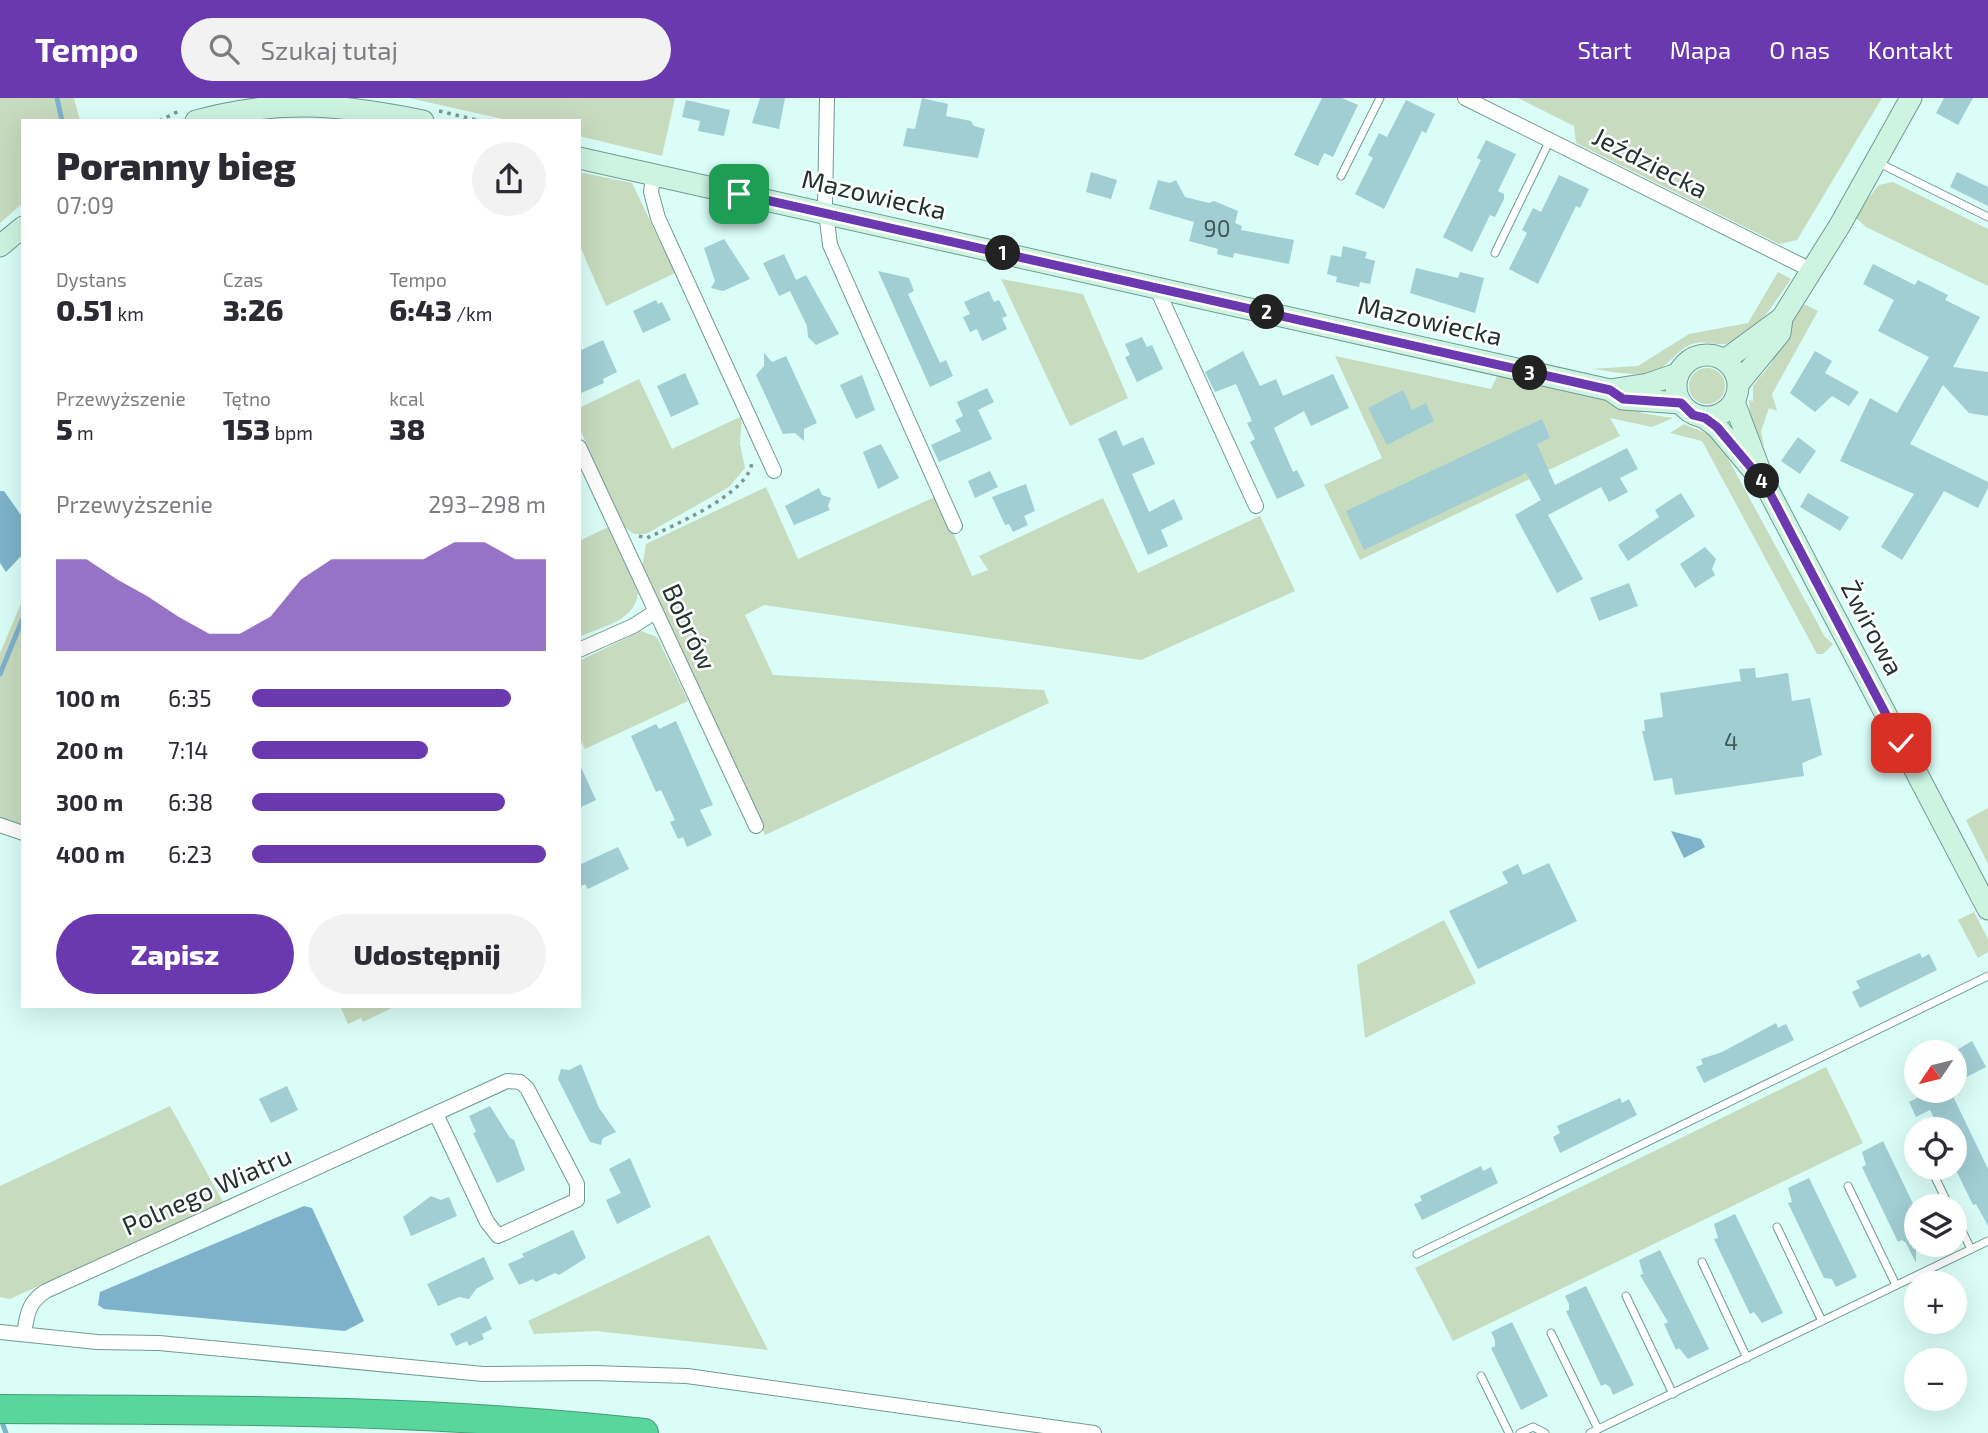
<!DOCTYPE html>
<html lang="pl">
<head>
<meta charset="utf-8">
<style>
	:root { --surface:#fff; --page:#f2f2f3; --text:#2b2b33; --muted:#7c7c81; --accent:#6a39b0 }
	body { margin:0; font-family:"Exo 2",sans-serif; background:var(--page); color:var(--text); height:100vh; display:flex; flex-direction:column; font-size:26px; white-space:nowrap }
	* { box-sizing:border-box; margin:0 }
	p { font-size:23px; color:var(--muted) }
	.icon { flex:none; width:38px; height:38px; fill:none; stroke:currentColor; stroke-width:2; stroke-linecap:round; stroke-linejoin:round }
	.map { position:relative; flex:1; overflow:hidden }
	.drawer { position:absolute; left:21px; top:21px; width:560px; height:889px; display:flex; flex-direction:column; background:var(--surface); border-radius:0px; box-shadow:0 7px 28px #0002 }
	.drawer>* { flex:none }
	.needle { width:46px; rotate:235deg }
	.buttons { position:absolute; left:1904px; top:942px; display:grid; gap:14px }
	.buttons a { display:grid; place-items:center; width:63px; height:63px; border-radius:50%; background:var(--surface); box-shadow:0 7px 28px #0002; font-size:35px }
	.pin { position:absolute; display:grid; place-items:center; width:60px; height:60px; color:#fff; margin:-30px; border-radius:14px; box-shadow:0 4px 10px #0006 }
	.km { position:absolute; width:35px; height:35px; margin:-18px; border-radius:50%; background:#222; color:#fff; font-size:19px; line-height:35px; text-align:center }
	.round { display:grid; place-items:center; flex:none; width:74px; height:74px; border-radius:37px; background:var(--page) }
	.head { display:flex; align-items:center; justify-content:space-between; height:119px; padding:0 35px }
	h1 { font-size:38px; font-weight:800; line-height:52px }
	.figures { display:grid; grid-template-columns:repeat(3,1fr); gap:10px; height:119px; padding:7px 35px }
	.figures div { display:grid; align-content:center }
	.figures b { font-size:30px; font-weight:800 }
	.figures small { font-size:19px; font-weight:400 }
	.figures p { font-size:19px }
	.chart { height:196px; padding:14px 35px }
	.chart p { display:flex; justify-content:space-between }
	.chart svg { width:100%; height:126px; margin-top:7px; fill:var(--accent); opacity:.7 }
	.cta { display:flex; gap:14px; margin-top:auto; padding:14px 35px }
	.cta a { flex:1; height:80px; border-radius:42px; background:var(--accent); color:#fff; font-size:28px; font-weight:800; line-height:80px; text-align:center }
	.cta a+a { background:var(--page); color:var(--text) }
	ul { padding:0 35px; list-style:none; font-size:23px }
	li { display:grid; grid-template-columns:112px 84px 1fr; align-items:center; height:52px }
	li i { height:18px; border-radius:9px; background:var(--accent) }
	header { display:flex; align-items:center; gap:42px; box-sizing:border-box; height:98px; padding:0 35px; background:var(--accent); color:#fff }
	header strong { font-size:33px }
	nav { display:flex; gap:38px; margin-inline-start:auto; font-size:24px }
	.search { width:490px; height:63px; background:var(--page); display:flex; align-items:center; gap:18px; box-sizing:border-box; padding:0 24px; border-radius:38px; color:var(--muted); font-size:26px }
	.map>svg:first-child { display:block }
	.green { fill:#c7dbbf }
	.water { fill:#7eb2cb }
	.lines { fill:none; stroke-linecap:round; stroke-linejoin:round }
	.stream { stroke:#7eb2cb; stroke-width:5 }
	.building { fill:#a1ced3 }
	.lane-casing { stroke:#709a93; stroke-width:9 }
	.street-casing { stroke:#709a93; stroke-width:16 }
	.secondary-casing { stroke:#709a93; stroke-width:23 }
	.highway-casing { stroke:#459d75; stroke-width:30 }
	.path { stroke:#7e9893; stroke-width:3.5; stroke-dasharray:3.5 5; stroke-linecap:butt }
	.lane { stroke:#fff; stroke-width:7 }
	.street { stroke:#fff; stroke-width:14 }
	.secondary { stroke:#cdf3e1; stroke-width:21 }
	.highway { stroke:#59d69b; stroke-width:28 }
	.route-casing { stroke:#fff; stroke-width:14 }
	.route { stroke:#6a39b0; stroke-width:9 }
	.labels { text-anchor:middle; stroke-width:5; stroke-linejoin:round; paint-order:stroke }
	.number-label { font-size:23px; fill:#415958 }
	.street-label { font-size:26px; fill:#21322f; stroke:#fff }
</style>
</head>
<body>
<header>
<strong>Tempo</strong>
<div class="search"><svg class="icon" aria-label="search" viewBox="0 0 24 24"><circle cx="10" cy="10" r="6"/><path d="M15 15l6 6"/></svg>Szukaj tutaj</div>
<nav><a>Start</a><a>Mapa</a><a>O nas</a><a>Kontakt</a></nav>
</header>
<div class="map">
<svg width="1988" height="1335" viewBox="0 0 1988 1335">
	<rect width="100%" height="100%" fill="#dafdf7"/>
	<g class="green">
		<polygon points="0,0 74,0 80,23 23,23 23,105 0,125"/>
		<polygon points="409,0 675,0 662,58 579,38 579,23 511,23"/>
		<polygon points="1518,0 1882,0 1797,142 1779,146 1576,45 1574,28"/>
		<polygon points="579,74 632,85 675,175 606,208 579,146"/>
		<polygon points="1893,84 1988,131 1988,188 1866,129 1854,118 1879,87"/>
		<path d="M1778 174 1791 181C1778 200 1752 242 1727 246 1713 248 1704 241 1690 247 1679 251 1674 260 1665 267 1646 283 1614 273 1591 271L1638 268 1689 236 1748 225Z"/>
		<polygon points="1001,181 1083,196 1128,300 1070,328"/>
		<polygon points="1802,205 1818,213 1772,296 1777,313 1769,310 1761,333 1764,349 1750,318 1749,302 1753,303 1753,288 1773,263 1769,259"/>
		<polygon points="1335,258 1491,291 1497,278 1503,276 1642,309 1641,315 1673,320 1652,329 1610,320 1620,338 1360,462 1324,387 1382,360"/>
		<circle cx="1707" cy="288" r="18"/>
		<polygon points="639,281 672,351 742,318 740,346 745,370 729,389 646,436 634,436 623,428 579,329 579,310"/>
		<polygon points="1684,326 1708,336 1726,357 1825,539 1833,546 1823,556 1817,556 1702,343 1670,335"/>
		<polygon points="766,389 798,461 937,398 972,478 988,472 979,458 1103,400 1138,475 1260,418 1295,493 1141,562 764,507 745,517 773,577 1044,592 1049,605 765,737 642,471 646,446"/>
		<path d="M608 429 638 494C636 523 603 528 579 539V443Z"/>
		<polygon points="23,501 23,730 0,722 0,555"/>
		<polygon points="641,533 657,539 688,603 585,651 579,639 579,563"/>
		<polygon points="1988,710 1988,766 1966,722"/>
		<polygon points="1974,814 1988,841 1988,854 1978,860 1958,822"/>
		<polygon points="1444,822 1476,885 1365,940 1357,867"/>
		<polygon points="340,908 396,908 363,924 361,920 348,926"/>
		<polygon points="1826,969 1863,1045 1453,1243 1415,1170"/>
		<polygon points="170,1008 223,1104 10,1201 0,1199 0,1088"/>
		<polygon points="709,1137 768,1252 596,1233 534,1236 528,1223"/>
	</g>
	<g class="water">
		<polygon points="0,393 4,393 23,420 23,456 6,474 0,465"/>
		<polygon points="1671,733 1701,741 1705,749 1684,760"/>
		<polygon points="304,1108 312,1110 364,1223 345,1233 104,1211 98,1207 100,1194"/>
	</g>
	<g class="lines">
		<g class="stream">
			<polyline points="57,0 62,23"/>
			<polyline points="0,576 23,520"/>
			<polyline points="1,1321 6,1335"/>
		</g>
	</g>
	<g class="building">
		<polygon points="760,0 785,0 779,31 752,25"/>
		<polygon points="922,0 948,6 946,18 971,23 974,28 985,31 978,60 903,48 907,30 915,31"/>
		<polygon points="1322,0 1342,0 1358,7 1333,59 1324,55 1318,68 1294,57"/>
		<polygon points="1944,0 1973,0 1958,27 1936,15"/>
		<polygon points="686,2 730,12 724,38 698,33 700,23 682,19"/>
		<polygon points="1406,2 1435,16 1426,35 1422,33 1384,111 1355,96 1373,60 1368,57 1379,35 1387,39"/>
		<polygon points="1486,42 1516,56 1498,93 1504,96 1504,101 1495,119 1490,117 1472,154 1443,139 1481,62 1477,60"/>
		<polygon points="1091,74 1117,82 1111,101 1086,94"/>
		<polygon points="1957,74 1988,89 1988,108 1950,89"/>
		<polygon points="1559,77 1589,91 1580,110 1576,108 1538,186 1509,171 1527,135 1522,132 1533,110 1541,114"/>
		<polygon points="1158,82 1170,85 1176,82 1185,99 1209,105 1214,103 1238,113 1235,125 1242,128 1241,132 1294,142 1289,166 1234,155 1233,160 1217,156 1218,151 1189,143 1194,124 1149,111"/>
		<polygon points="724,141 750,181 723,193 711,190 715,183 704,150"/>
		<polygon points="1343,148 1367,154 1365,160 1375,163 1370,186 1360,184 1359,189 1336,184 1337,179 1327,176 1331,157 1341,159"/>
		<polygon points="784,156 796,182 806,177 839,236 816,247 808,239 807,228 790,193 779,198 763,165"/>
		<polygon points="1873,166 1915,187 1918,182 1948,197 1945,202 1980,219 1953,269 1988,274 1988,318 1969,315 1943,287 1910,346 1988,384 1988,390 1978,410 1944,393 1902,462 1881,449 1914,396 1840,363 1870,300 1897,315 1929,259 1878,233 1894,202 1863,186"/>
		<polygon points="1416,170 1458,180 1460,174 1484,180 1475,215 1410,195"/>
		<polygon points="878,173 909,180 914,193 908,196 940,265 946,262 953,278 930,289"/>
		<polygon points="989,193 994,204 999,202 1007,218 1002,220 1007,231 982,243 977,231 970,234 963,219 970,216 964,204"/>
		<polygon points="656,202 658,206 662,204 671,222 643,235 633,213"/>
		<polygon points="1142,239 1147,249 1152,247 1163,271 1137,284 1125,259 1130,257 1125,246"/>
		<polygon points="603,242 617,274 603,281 604,285 579,296 579,253"/>
		<polygon points="1243,253 1260,288 1276,281 1283,298 1333,276 1349,310 1311,328 1304,313 1274,330 1293,374 1297,372 1305,388 1277,401 1250,344 1255,341 1247,325 1252,323 1236,286 1215,294 1205,274"/>
		<polygon points="1815,253 1832,263 1825,275 1859,294 1849,308 1832,298 1815,314 1790,295"/>
		<polygon points="764,255 772,264 786,258 817,325 804,331 804,343 795,335 783,336 756,277 764,268"/>
		<polygon points="685,275 699,306 671,319 657,288"/>
		<polygon points="862,277 875,312 856,321 840,287"/>
		<polygon points="987,290 994,304 978,312 992,341 939,364 931,347 961,333 955,322 963,318 957,304"/>
		<polygon points="1403,292 1412,312 1426,305 1434,323 1387,347 1368,310"/>
		<polygon points="1542,321 1550,340 1537,346 1555,387 1627,350 1638,371 1620,380 1628,394 1609,404 1601,389 1548,417 1583,481 1557,495 1515,417 1541,402 1526,375 1364,452 1346,413"/>
		<polygon points="1116,332 1123,348 1143,339 1155,366 1132,376 1149,414 1174,401 1183,421 1161,432 1168,448 1148,457 1098,341"/>
		<polygon points="1798,339 1816,353 1800,376 1781,363"/>
		<polygon points="881,346 899,380 878,391 863,354"/>
		<polygon points="990,373 998,389 975,400 968,383"/>
		<polygon points="1026,386 1035,413 1024,418 1028,427 1013,434 1009,426 1005,427 992,399"/>
		<polygon points="819,390 822,397 831,400 828,408 830,412 794,427 785,408"/>
		<polygon points="1681,395 1695,418 1628,463 1618,447 1659,419 1655,412"/>
		<polygon points="1808,395 1849,419 1840,433 1800,409"/>
		<polygon points="1705,449 1716,461 1712,471 1715,477 1695,490 1680,466"/>
		<polygon points="1629,485 1638,508 1599,523 1590,500"/>
		<polygon points="1755,570 1756,580 1788,575 1792,603 1810,600 1822,657 1802,665 1804,678 1675,697 1672,680 1654,683 1642,633 1645,633 1644,622 1663,619 1660,595 1741,583 1739,571"/>
		<polygon points="676,623 713,707 700,712 712,737 687,749 683,739 678,741 670,724 675,722 661,692 656,694 631,638 656,626 659,631"/>
		<polygon points="579,665 596,702 579,710"/>
		<polygon points="618,749 629,771 588,791 585,786 579,789 579,767"/>
		<polygon points="1549,765 1577,823 1478,871 1449,813 1508,785 1502,774 1518,766 1523,777"/>
		<polygon points="1920,855 1922,860 1929,856 1937,872 1860,910 1852,894 1860,890 1856,883"/>
		<polygon points="1776,925 1778,930 1786,926 1794,942 1704,985 1696,969 1703,966 1701,961 1722,954"/>
		<polygon points="1972,943 1986,969 1959,983 1955,974 1955,953"/>
		<polygon points="581,966 599,1010 616,1034 603,1040 601,1047 590,1044 558,981 561,971 569,972"/>
		<polygon points="287,988 298,1012 271,1025 259,1001"/>
		<polygon points="1932,992 1950,992 1988,1071 1988,1128 1976,1106 1973,1107 1955,1070 1955,1031 1940,1031 1930,1012 1916,1019 1909,1004"/>
		<polygon points="1620,1000 1622,1005 1629,1001 1637,1017 1560,1055 1553,1039 1560,1035 1557,1028"/>
		<polygon points="490,1008 510,1040 514,1042 525,1072 497,1085 473,1035 476,1034 469,1018"/>
		<polygon points="1883,1043 1916,1112 1916,1165 1906,1145 1902,1142 1898,1144 1862,1069 1866,1067 1862,1054"/>
		<polygon points="630,1060 651,1109 617,1126 606,1102 621,1095 609,1071"/>
		<polygon points="1481,1068 1483,1073 1491,1069 1498,1085 1422,1122 1414,1106 1422,1103 1420,1098"/>
		<polygon points="1809,1080 1857,1179 1836,1189 1832,1181 1824,1180 1788,1105 1792,1104 1788,1090"/>
		<polygon points="431,1098 441,1102 449,1099 457,1118 411,1138 403,1119"/>
		<polygon points="1735,1116 1783,1215 1762,1225 1754,1214 1750,1216 1714,1141 1718,1140 1714,1126"/>
		<polygon points="573,1132 586,1160 559,1177 555,1175 536,1184 533,1181 519,1187 508,1166 524,1159 522,1156"/>
		<polygon points="1660,1152 1709,1251 1688,1261 1679,1250 1676,1252 1664,1226 1668,1224 1640,1177 1643,1176 1639,1162"/>
		<polygon points="484,1159 494,1181 476,1191 469,1201 459,1199 438,1208 427,1186"/>
		<polygon points="1586,1188 1634,1287 1613,1297 1610,1289 1605,1286 1601,1288 1566,1213 1569,1212 1569,1206 1565,1198"/>
		<polygon points="486,1218 492,1231 482,1236 484,1241 469,1248 467,1243 456,1248 450,1236"/>
		<polygon points="1512,1224 1548,1298 1521,1312 1491,1250 1495,1248 1495,1242 1491,1234"/>
	</g>
	<g class="lines">
		<defs>
			<g id="lane">
				<polyline points="1877,64 1988,119"/>
				<polyline points="1341,78 1380,0"/>
				<polyline points="1495,155 1550,42"/>
				<polyline points="1930,1069 1949,1108"/>
				<polyline points="1848,1088 1896,1187"/>
				<polyline points="1955,1119 1971,1151"/>
				<polyline points="1777,1129 1822,1223"/>
				<polyline points="1417,1156 1988,878"/>
				<polyline points="1702,1164 1747,1260"/>
				<polyline points="1626,1198 1673,1296"/>
				<polyline points="1551,1235 1598,1331"/>
				<polyline points="1481,1278 1509,1335"/>
				<polyline points="1520,1335 1533,1329 1545,1335"/>
				<polyline points="1590,1335 1988,1143"/>
			</g>
			<g id="street">
				<polyline points="827,0 825,106 830,147 955,428"/>
				<polyline points="1465,0 1813,173"/>
				<polyline points="653,78 651,94 658,120 774,373"/>
				<polyline points="1156,189 1256,408"/>
				<polyline points="579,349 756,728"/>
				<polyline points="579,552 633,528 655,514"/>
				<polyline points="0,727 23,735"/>
				<polyline points="0,1234 97,1244 159,1245 483,1276 594,1275 687,1278 1094,1335"/>
				<path d="M24 1236C27 1217 28 1204 46 1193L507 983 520 984 527 990 577 1086V1102L498 1138 487 1124 436 1016"/>
			</g>
			<g id="secondary">
				<path d="M196 23C281 0 339 6 423 23"/>
				<polyline points="579,60 1610,292 1623,301 1681,305"/>
				<polyline points="0,148 23,129"/>
				<circle cx="1707" cy="288" r="31"/>
				<polyline points="1725,262 1782,220"/>
				<polyline points="1739,285 1780,235 1782,220 1840,127 1911,0"/>
				<polyline points="1610,292 1648,286 1677,276"/>
				<polyline points="1734,304 1765,386 1988,811"/>
				<polyline points="1705,320 1717,329 1753,372"/>
			</g>
			<path id="highway" d="M0 1311C215 1312 430 1311 644 1335"/>
		</defs>
		<use href="#lane" class="lane-casing"/>
		<use href="#street" class="street-casing"/>
		<use href="#secondary" class="secondary-casing"/>
		<use href="#highway" class="highway-casing"/>
		<g class="path">
			<polyline points="439,13 481,23"/>
			<polyline points="159,23 179,13"/>
			<path d="M639 438 647 440C674 427 749 396 752 364"/>
		</g>
		<use href="#lane" class="lane"/>
		<use href="#street" class="street"/>
		<use href="#secondary" class="secondary"/>
		<use href="#highway" class="highway"/>
	</g>
	<g class="lines">
		<defs>
			<polyline id="route" points="739,96 1610,292 1623,301 1681,305 1693,317 1705,320 1717,329 1765,386 1901,645"/>
		</defs>
		<use href="#route" class="route-casing"/>
		<use href="#route" class="route"/>
	</g>
	<g class="labels">
		<g class="number-label">
			<text x="1217" y="139">90</text>
			<text x="1731" y="652">4</text>
		</g>
		<g class="street-label">
			<text transform="translate(1650 65) rotate(27)" y="9">Jeździecka</text>
			<text transform="translate(874 97) rotate(13)" y="9">Mazowiecka</text>
			<text transform="translate(1430 223) rotate(13)" y="9">Mazowiecka</text>
			<text transform="translate(689 529) rotate(65)" y="9">Bobrów</text>
			<text transform="translate(1872 530) rotate(62)" y="9">Żwirowa</text>
			<text transform="translate(207 1093) rotate(-24)" y="9">Polnego Wiatru</text>
		</g>
	</g>
</svg>
<div class="buttons">
<a><svg class="needle" viewBox="-14 -14 28 28"><path d="M0-13l5 13h-10z" fill="#e53935"/><path d="M0 13l5-13h-10z" fill="#7c7c81"/></svg></a>
<a><svg class="icon" aria-label="locate" viewBox="0 0 24 24"><circle cx="12" cy="12" r="6"/><path d="M12 2v4M12 18v4M2 12h4M18 12h4"/></svg></a>
<a><svg class="icon" aria-label="layers" viewBox="0 0 24 24"><path d="M12 4l9 5-9 5-9-5zM3 14l9 5 9-5"/></svg></a>
<a>+</a>
<a>−</a>
</div>
<div class="pin" style="left:739px;top:96px;background:#1e9e55"><svg class="icon" aria-label="arrive" viewBox="0 0 24 24"><path d="M6 21V4h12l-3 4 3 4H6"/></svg></div>
<div class="pin" style="left:1901px;top:645px;background:#d93025"><svg class="icon" aria-label="check" viewBox="0 0 24 24"><path d="M5 12l5 5 9-10"/></svg></div>
<b class="km" style="left:1003px;top:155px">1</b>
<b class="km" style="left:1267px;top:214px">2</b>
<b class="km" style="left:1530px;top:275px">3</b>
<b class="km" style="left:1762px;top:383px">4</b>
<section class="drawer">
<div class="head"><div><h1>Poranny bieg</h1><p>07:09</p></div><a class="round"><svg class="icon" aria-label="share" viewBox="0 0 24 24"><path d="M12 15V3M7 8l5-5 5 5M5 13v7h14v-7"/></svg></a></div>
<div class="figures">
<div><p>Dystans</p><b>0.51<small> km</small></b></div>
<div><p>Czas</p><b>3:26</b></div>
<div><p>Tempo</p><b>6:43<small> /km</small></b></div>
</div>
<div class="figures">
<div><p>Przewyższenie</p><b>5<small> m</small></b></div>
<div><p>Tętno</p><b>153<small> bpm</small></b></div>
<div><p>kcal</p><b>38</b></div>
</div>
<div class="chart"><p><span>Przewyższenie</span>293–298 m</p>
<svg viewBox="0 0 160 44" preserveAspectRatio="none"><path d="M0 44V12L10 12L20 19L30 25L40 32L50 38L60 38L70 32L80 19L90 12L100 12L110 12L120 12L130 6L140 6L150 12L160 12V44z"/></svg>
</div>
<ul>
<li><b>100 m</b>6:35<i style="width:88%"></i></li>
<li><b>200 m</b>7:14<i style="width:60%"></i></li>
<li><b>300 m</b>6:38<i style="width:86%"></i></li>
<li><b>400 m</b>6:23<i style="width:100%"></i></li>
</ul>
<div class="cta"><a>Zapisz</a><a>Udostępnij</a></div>
</section>
</div>
</body>
</html>
